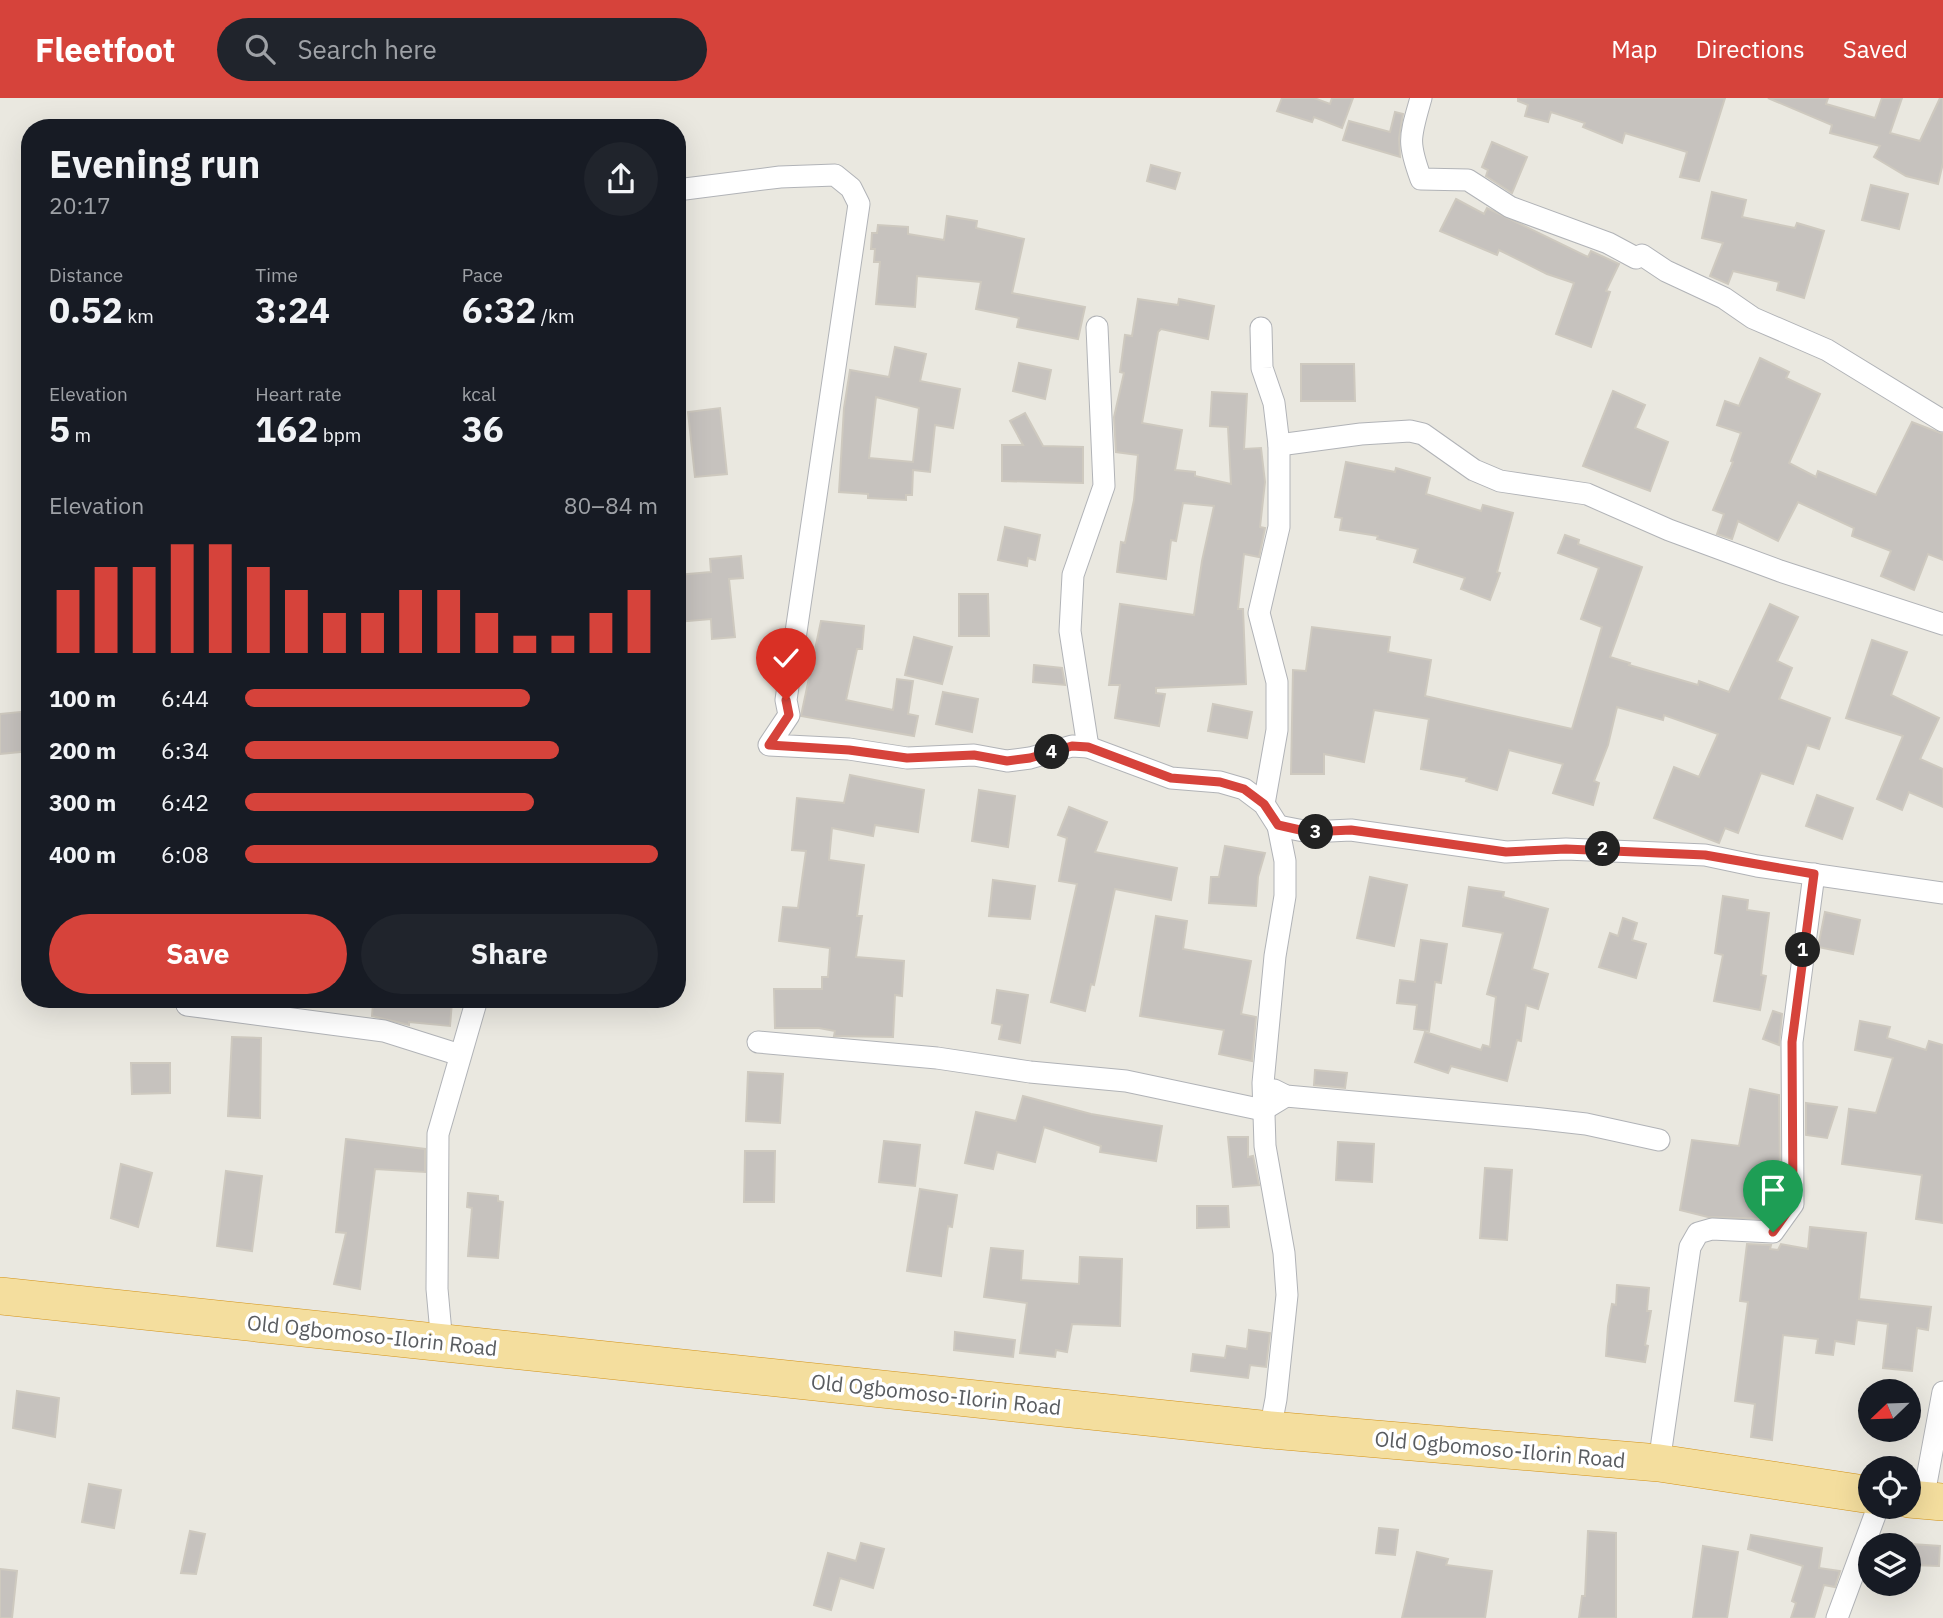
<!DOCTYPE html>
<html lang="en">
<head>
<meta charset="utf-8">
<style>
	:root { --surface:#171b24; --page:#20242c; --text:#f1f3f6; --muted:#9ea1a6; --accent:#d6433b }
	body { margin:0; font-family:"IBM Plex Sans",sans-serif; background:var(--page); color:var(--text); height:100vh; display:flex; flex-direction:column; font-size:26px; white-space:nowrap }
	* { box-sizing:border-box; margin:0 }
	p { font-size:23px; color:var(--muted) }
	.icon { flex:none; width:38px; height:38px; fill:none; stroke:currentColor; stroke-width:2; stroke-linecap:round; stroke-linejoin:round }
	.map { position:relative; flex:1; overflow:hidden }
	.side { position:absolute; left:21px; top:21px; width:665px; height:889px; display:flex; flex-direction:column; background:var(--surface); border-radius:28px; box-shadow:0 7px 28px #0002 }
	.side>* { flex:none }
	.needle { width:46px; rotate:247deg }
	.fabs { position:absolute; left:1858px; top:1281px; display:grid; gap:14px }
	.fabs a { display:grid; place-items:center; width:63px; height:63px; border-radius:50%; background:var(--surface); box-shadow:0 7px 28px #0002; font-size:35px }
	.pin { position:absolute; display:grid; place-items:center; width:60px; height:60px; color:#fff; margin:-72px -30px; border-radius:50% 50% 50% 0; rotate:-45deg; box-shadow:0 0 7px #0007 }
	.pin .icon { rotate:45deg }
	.km { position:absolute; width:35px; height:35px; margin:-18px; border-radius:50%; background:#222; color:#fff; font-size:19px; line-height:35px; text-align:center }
	.round { display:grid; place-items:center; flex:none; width:74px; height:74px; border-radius:37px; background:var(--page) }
	.head { display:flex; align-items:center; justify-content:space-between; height:119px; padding:0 28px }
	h1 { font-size:38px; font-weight:700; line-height:52px }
	.metrics { display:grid; grid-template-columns:repeat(3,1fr); gap:10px; height:119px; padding:7px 28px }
	.metrics div { display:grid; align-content:center }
	.metrics b { font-size:35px; font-weight:700 }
	.metrics small { font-size:19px; font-weight:400 }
	.metrics p { font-size:19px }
	.chart { height:196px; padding:14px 28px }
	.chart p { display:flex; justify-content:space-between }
	.chart svg { width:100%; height:126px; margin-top:7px; stroke:var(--accent); stroke-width:6 }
	.primary-button { display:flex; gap:14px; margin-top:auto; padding:14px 28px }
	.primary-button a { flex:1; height:80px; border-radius:42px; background:var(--accent); color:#fff; font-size:28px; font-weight:700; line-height:80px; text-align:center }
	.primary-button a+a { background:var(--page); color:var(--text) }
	ul { padding:0 28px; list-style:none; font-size:23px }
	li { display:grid; grid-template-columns:112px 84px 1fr; align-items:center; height:52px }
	li i { height:18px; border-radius:9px; background:var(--accent) }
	header { display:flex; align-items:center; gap:42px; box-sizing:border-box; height:98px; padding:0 35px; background:var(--accent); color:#fff }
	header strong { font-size:33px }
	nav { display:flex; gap:38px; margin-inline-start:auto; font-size:24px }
	.search { width:490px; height:63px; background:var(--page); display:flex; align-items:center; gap:18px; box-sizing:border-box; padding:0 24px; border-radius:38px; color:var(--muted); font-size:26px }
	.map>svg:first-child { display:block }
	.building { fill:#c6c2be; stroke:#cec9bf; stroke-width:2; fill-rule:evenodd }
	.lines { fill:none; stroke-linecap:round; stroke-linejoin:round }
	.minor-casing { stroke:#b1b3b7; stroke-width:23 }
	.trunk-casing { stroke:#d49317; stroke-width:38 }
	.minor { stroke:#fff; stroke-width:21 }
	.trunk { stroke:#f4de9e; stroke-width:37 }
	.route-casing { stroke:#fff; stroke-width:14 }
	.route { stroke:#d6433b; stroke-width:9 }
	.labels { text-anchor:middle; stroke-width:7; stroke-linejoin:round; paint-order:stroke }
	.street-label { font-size:21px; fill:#595c60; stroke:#fff }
</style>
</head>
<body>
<header>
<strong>Fleetfoot</strong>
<div class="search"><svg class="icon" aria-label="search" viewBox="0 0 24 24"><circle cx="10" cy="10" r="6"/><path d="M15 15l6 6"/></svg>Search here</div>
<nav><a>Map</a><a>Directions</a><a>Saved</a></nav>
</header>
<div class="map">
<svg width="1943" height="1520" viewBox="0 0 1943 1520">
	<rect width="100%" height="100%" fill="#eae8e0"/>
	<g class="building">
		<polygon points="1282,0 1314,0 1330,6 1332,0 1353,0 1342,30 1314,19 1312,24 1277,13"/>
		<polygon points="1518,0 1725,0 1699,83 1680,79 1687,54 1625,35 1622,45 1583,29 1585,25 1551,14 1548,24 1525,18 1528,7 1518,3"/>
		<polygon points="1768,0 1828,0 1826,6 1875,20 1882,0 1902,0 1890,35 1920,43 1940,0 1943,0 1943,65 1938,86 1906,78 1874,59 1880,48 1830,35 1832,27"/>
		<polygon points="1395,14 1403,16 1399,40 1400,59 1343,42 1349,23 1390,34"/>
		<polygon points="1492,44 1527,59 1512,95 1486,78 1488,72 1482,69"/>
		<polygon points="1151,67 1180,75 1175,91 1147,83"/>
		<polygon points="1871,87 1908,96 1899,131 1862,122"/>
		<polygon points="1712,94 1746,102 1742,119 1795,130 1797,125 1824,133 1804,200 1777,192 1779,184 1733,173 1728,186 1710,178 1723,145 1702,140"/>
		<polygon points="1456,101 1484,116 1487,110 1588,159 1591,153 1619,166 1606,193 1610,194 1591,249 1556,236 1574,185 1547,176 1499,152 1497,157 1440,133"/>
		<polygon points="947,118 977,123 976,130 1024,141 1012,195 1085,209 1078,241 1017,229 1019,220 976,211 981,184 917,178 915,209 876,206 880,164 874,164 875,151 871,151 872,135 877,135 878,127 908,129 908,136 944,142"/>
		<polygon points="1138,201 1178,207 1179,201 1214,208 1208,241 1161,231 1158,234 1142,325 1182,332 1175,372 1195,374 1195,378 1231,386 1228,329 1210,328 1212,294 1247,296 1244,351 1261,350 1265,384 1260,429 1265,430 1259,459 1244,456 1238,511 1243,511 1246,586 1156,590 1156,595 1165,596 1159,628 1115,620 1120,587 1109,587 1120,506 1194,517 1202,463 1214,408 1183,405 1176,443 1171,442 1166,481 1117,474 1121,444 1125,445 1134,402 1138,357 1116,354 1114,319 1124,275 1120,274 1125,237 1132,238"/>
		<path d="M895 249 926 256 920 283 960 291 953 330 935 327 930 374 913 372 912 397H906V402L868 400V396L839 394 844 310 850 272 889 279ZM876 299 919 310 913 364 869 360Z"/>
		<polygon points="1760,260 1789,274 1786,280 1820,296 1789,365 1816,379 1818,373 1876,397 1912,324 1943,336 1943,462 1928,456 1914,492 1881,478 1891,453 1852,438 1854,430 1798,404 1778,443 1738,423 1732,441 1717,436 1724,416 1713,412 1733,364 1731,363 1741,335 1717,327 1725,303 1739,308"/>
		<polygon points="1019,265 1051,272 1045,301 1013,293"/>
		<polygon points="1301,266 1354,266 1355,303 1301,303"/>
		<polygon points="1613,293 1645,307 1635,330 1668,344 1650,393 1583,368"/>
		<polygon points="720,310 727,376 695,379 688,314"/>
		<polygon points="1025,315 1043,348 1083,349 1083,385 1002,383 1002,347 1023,347 1010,323"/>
		<polygon points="1346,364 1395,374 1396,370 1430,380 1426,396 1481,413 1483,407 1513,415 1497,474 1500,475 1490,502 1461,491 1465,480 1414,464 1418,451 1377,441 1378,438 1340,432 1342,420 1335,419"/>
		<polygon points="1005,429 1040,437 1035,462 1028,460 1027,468 998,462"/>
		<polygon points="1565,437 1579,442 1578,446 1642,469 1610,559 1630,565 1629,567 1698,587 1699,583 1729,594 1770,506 1798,519 1777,563 1792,570 1779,601 1830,620 1819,651 1807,647 1793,686 1761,675 1738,735 1725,730 1719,745 1654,720 1674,669 1699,679 1718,636 1664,617 1663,622 1617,609 1608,647 1594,683 1599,685 1593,707 1553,695 1563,666 1509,652 1497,692 1466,683 1467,680 1421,671 1429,621 1374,612 1364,664 1324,656 1324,676 1291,676 1293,572 1306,573 1312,529 1390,539 1388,554 1431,562 1425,598 1572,631 1602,529 1581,521 1599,470 1558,455"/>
		<polygon points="741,458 743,480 729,481 735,539 712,541 711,521 677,524 677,477 711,474 710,461"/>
		<polygon points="959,496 988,496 989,538 959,538"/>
		<polygon points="821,523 864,528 862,551 857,551 846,602 893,612 897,581 913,583 908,616 918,618 914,638 801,618"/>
		<polygon points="914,539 952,549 942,586 905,577"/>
		<polygon points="1872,542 1907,554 1891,597 1939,620 1920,661 1943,671 1943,709 1909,694 1902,712 1877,701 1903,638 1846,620"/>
		<polygon points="1034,567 1062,570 1065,587 1033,584"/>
		<polygon points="943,594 978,601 972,634 936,626"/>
		<polygon points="1213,606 1252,614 1247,640 1208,633"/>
		<polygon points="30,613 30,653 0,656 0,616"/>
		<polygon points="850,677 924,692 918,734 875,727 873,738 832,730 829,762 864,767 857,818 862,818 856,859 904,863 902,898 895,897 893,939 834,938 835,933 819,930 775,930 774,891 822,891 822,879 828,879 830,850 779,843 783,809 798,810 806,753 792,752 797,700 844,705"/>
		<polygon points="979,692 1015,698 1008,749 972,743"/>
		<polygon points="1817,697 1853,710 1842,741 1806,728"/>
		<polygon points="1069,709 1107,724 1095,754 1177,770 1171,802 1115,791 1094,887 1091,886 1085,913 1051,904 1077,786 1059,783 1067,740 1058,737"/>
		<polygon points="1225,748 1265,755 1258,779 1256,808 1209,805 1211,779 1219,779"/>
		<polygon points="1370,779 1407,787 1394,848 1357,840"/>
		<polygon points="993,782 1035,788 1030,821 989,818"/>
		<polygon points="1469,789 1504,794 1503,799 1548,811 1532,871 1548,876 1538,911 1526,907 1521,943 1517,942 1507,983 1451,968 1448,975 1415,964 1425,934 1481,952 1483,947 1490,949 1496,899 1487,896 1503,835 1463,828"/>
		<polygon points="1723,798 1748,802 1747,812 1769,815 1761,877 1766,878 1760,912 1714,903 1723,857 1715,855"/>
		<polygon points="1825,814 1860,822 1853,856 1818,849"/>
		<polygon points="1156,818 1187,823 1183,851 1251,863 1241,916 1256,919 1252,963 1219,956 1224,932 1140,918"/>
		<polygon points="1623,820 1637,825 1632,842 1646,846 1636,880 1599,869 1610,835 1618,838"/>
		<polygon points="1421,842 1447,846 1441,885 1435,884 1429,933 1414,931 1417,907 1397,905 1400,882 1415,884"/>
		<polygon points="997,892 1028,897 1020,945 999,941 1002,927 992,925"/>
		<polygon points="378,901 452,904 450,928 409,924 409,927 372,918 373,905 378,906"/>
		<polygon points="1773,913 1782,916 1779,947 1763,941"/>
		<polygon points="1860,923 1890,929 1887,940 1926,952 1929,943 1943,947 1943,1125 1916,1121 1922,1077 1842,1066 1849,1011 1876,1015 1893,960 1855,952"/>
		<polygon points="232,939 261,940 260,1020 228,1018"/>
		<polygon points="131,965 170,965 170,995 132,996"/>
		<polygon points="1315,972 1347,975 1345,990 1314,987"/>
		<polygon points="748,974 783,976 780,1025 746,1023"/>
		<polygon points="1750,991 1779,997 1780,1075 1776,1108 1766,1121 1708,1119 1680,1112 1692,1042 1739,1048"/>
		<polygon points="1023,998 1091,1016 1162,1028 1156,1063 1100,1054 1101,1048 1044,1029 1035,1064 997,1054 993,1071 965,1065 976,1014 1016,1023"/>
		<polygon points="1806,1005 1837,1009 1827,1040 1806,1037"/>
		<polygon points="1228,1039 1248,1039 1248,1059 1253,1058 1259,1087 1233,1089"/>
		<polygon points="346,1041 425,1051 425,1074 375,1071 360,1191 334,1186 346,1135 336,1134"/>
		<polygon points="884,1043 920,1047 915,1088 879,1084"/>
		<polygon points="1338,1044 1374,1046 1372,1084 1336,1082"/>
		<polygon points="745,1053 775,1053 774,1104 744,1104"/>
		<polygon points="121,1066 152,1075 138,1129 111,1120"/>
		<polygon points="1485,1070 1512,1072 1507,1142 1480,1140"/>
		<polygon points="226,1073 262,1078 252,1153 217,1148"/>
		<polygon points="920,1091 957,1097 952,1129 948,1128 941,1178 907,1173"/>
		<polygon points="468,1095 498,1098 498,1103 503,1104 498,1160 468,1158 472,1110 467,1109"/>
		<polygon points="1197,1108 1228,1108 1229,1129 1197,1130"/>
		<polygon points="1810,1129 1866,1135 1859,1201 1931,1209 1928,1232 1917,1230 1912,1273 1883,1270 1888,1226 1857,1222 1854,1246 1835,1243 1833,1257 1816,1255 1818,1241 1783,1237 1772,1342 1751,1339 1755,1306 1735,1303 1748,1204 1740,1203 1747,1146 1771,1147 1770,1151 1778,1152 1781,1146 1808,1151"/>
		<polygon points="991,1150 1023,1153 1021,1182 1079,1186 1080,1159 1122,1161 1120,1228 1072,1226 1067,1254 1056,1252 1055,1259 1020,1255 1027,1205 984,1199"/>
		<polygon points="1617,1187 1649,1190 1647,1213 1651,1213 1645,1247 1648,1248 1645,1264 1606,1258 1608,1228 1612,1206 1616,1207"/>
		<polygon points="1249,1232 1270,1235 1266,1269 1250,1267 1248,1280 1191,1273 1193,1256 1225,1260 1227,1248 1247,1251"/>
		<polygon points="955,1234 1015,1242 1013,1259 954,1252"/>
		<polygon points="17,1293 59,1300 55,1339 13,1330"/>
		<polygon points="89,1386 121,1392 114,1430 82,1424"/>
		<polygon points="1379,1430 1398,1432 1395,1457 1376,1455"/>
		<polygon points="190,1433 205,1436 196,1476 181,1475"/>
		<polygon points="1588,1433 1616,1435 1616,1520 1579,1520 1582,1498 1585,1498"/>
		<polygon points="1751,1437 1822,1450 1819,1470 1840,1473 1835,1489 1824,1487 1814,1520 1791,1520 1796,1505 1792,1503 1803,1468 1748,1451"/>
		<polygon points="861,1445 884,1451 873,1490 840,1480 831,1512 814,1507 828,1455 856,1463"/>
		<polygon points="1911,1446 1940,1448 1939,1468 1910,1467"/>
		<polygon points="1703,1448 1738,1454 1727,1520 1693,1520"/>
		<polygon points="1417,1454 1448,1461 1446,1467 1492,1473 1485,1520 1402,1520"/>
		<polygon points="0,1471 17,1473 12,1520 0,1520"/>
	</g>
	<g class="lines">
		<defs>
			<g id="minor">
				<path d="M1421 0C1410 39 1407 43 1421 81L1468 82 1510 109 1608 145 1636 160 1642 157 1666 173 1724 200 1753 220 1827 252 1943 323"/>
				<polyline points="677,92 780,79 835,77 851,90 859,106 786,602 789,617 769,647 849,651 907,660 974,657 1007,663 1030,660 1072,648 1088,649 1171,680 1220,684 1244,691 1264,706 1278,728 1285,763 1285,798 1275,858 1263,985 1265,1048 1284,1155 1287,1197 1276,1301 1270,1332"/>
				<polyline points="1261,230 1262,270 1274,305 1279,347 1279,429 1259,515 1277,584 1277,632 1264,706"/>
				<polyline points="1279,347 1361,336 1410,333 1423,336 1474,372 1500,383 1587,396 1669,432 1780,473 1943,526"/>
				<polyline points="1088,649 1070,533 1073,477 1104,388 1097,229"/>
				<polyline points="1278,728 1309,734 1351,732 1506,754 1566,751 1705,757 1757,768 1943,795"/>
				<polyline points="187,907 384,933 460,957"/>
				<polyline points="758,944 937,960 1030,974 1126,983 1263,1012 1286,998"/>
				<polyline points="1274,992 1286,998 1533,1020 1586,1026 1659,1042"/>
				<polyline points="442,1246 437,1191 438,1036 477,901"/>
				<polyline points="1659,1365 1690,1149 1698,1135 1712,1131 1773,1134 1793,1106 1792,944 1814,776"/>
				<polyline points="1923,1402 1943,1294"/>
				<polyline points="1837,1520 1878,1409"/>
			</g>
			<g id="trunk">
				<polyline points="0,1198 1270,1332 1659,1365 1871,1397"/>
				<polyline points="1909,1401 1943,1404"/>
			</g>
		</defs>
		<use href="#minor" class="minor-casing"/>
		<use href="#trunk" class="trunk-casing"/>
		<use href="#minor" class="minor"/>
		<use href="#trunk" class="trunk"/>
	</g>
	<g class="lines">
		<defs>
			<polyline id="route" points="786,602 789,617 769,647 849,652 907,660 974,657 1007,663 1030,660 1072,648 1088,649 1171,680 1220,684 1244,691 1264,706 1278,727 1309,734 1351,732 1506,754 1566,751 1705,757 1814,776 1792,944 1793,1106 1773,1134"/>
		</defs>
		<use href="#route" class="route-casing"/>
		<use href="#route" class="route"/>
	</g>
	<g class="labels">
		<g class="street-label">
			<text transform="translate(372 1238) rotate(6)" y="7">Old Ogbomoso-Ilorin Road</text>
			<text transform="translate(936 1297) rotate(6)" y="7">Old Ogbomoso-Ilorin Road</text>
			<text transform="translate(1500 1352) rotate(5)" y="7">Old Ogbomoso-Ilorin Road</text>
		</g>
	</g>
</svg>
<div class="fabs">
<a><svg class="needle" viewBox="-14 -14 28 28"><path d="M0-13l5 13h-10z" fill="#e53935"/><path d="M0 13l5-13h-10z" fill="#9ea1a6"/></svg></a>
<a><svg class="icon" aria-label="locate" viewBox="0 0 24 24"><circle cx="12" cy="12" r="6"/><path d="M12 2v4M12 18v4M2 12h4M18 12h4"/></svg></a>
<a><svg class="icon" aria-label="layers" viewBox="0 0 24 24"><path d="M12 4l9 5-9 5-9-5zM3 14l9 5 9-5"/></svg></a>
</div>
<div class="pin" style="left:1773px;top:1134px;background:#1e9e55"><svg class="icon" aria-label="arrive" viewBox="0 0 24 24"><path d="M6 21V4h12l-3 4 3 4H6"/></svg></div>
<div class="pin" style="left:786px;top:602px;background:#d93025"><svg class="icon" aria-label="check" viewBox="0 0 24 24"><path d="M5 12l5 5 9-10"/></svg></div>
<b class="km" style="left:1803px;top:852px">1</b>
<b class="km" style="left:1603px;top:751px">2</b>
<b class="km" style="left:1316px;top:734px">3</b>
<b class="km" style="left:1052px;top:654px">4</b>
<section class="side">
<div class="head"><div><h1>Evening run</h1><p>20:17</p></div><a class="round"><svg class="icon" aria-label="share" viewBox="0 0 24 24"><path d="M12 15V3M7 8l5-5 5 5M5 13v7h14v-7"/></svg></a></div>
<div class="metrics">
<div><p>Distance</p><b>0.52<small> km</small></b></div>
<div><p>Time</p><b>3:24</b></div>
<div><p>Pace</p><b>6:32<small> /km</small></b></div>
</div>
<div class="metrics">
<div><p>Elevation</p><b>5<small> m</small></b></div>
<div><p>Heart rate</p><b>162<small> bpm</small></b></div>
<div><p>kcal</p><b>36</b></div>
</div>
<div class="chart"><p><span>Elevation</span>80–84 m</p>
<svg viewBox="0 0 160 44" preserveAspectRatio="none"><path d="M5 44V22M15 44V14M25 44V14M35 44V6M45 44V6M55 44V14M65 44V22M75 44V30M85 44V30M95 44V22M105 44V22M115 44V30M125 44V38M135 44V38M145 44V30M155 44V22"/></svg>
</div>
<ul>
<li><b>100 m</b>6:44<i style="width:69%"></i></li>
<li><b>200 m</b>6:34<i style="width:76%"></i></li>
<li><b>300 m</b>6:42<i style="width:70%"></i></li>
<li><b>400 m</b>6:08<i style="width:100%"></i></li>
</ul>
<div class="primary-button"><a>Save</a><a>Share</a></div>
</section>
</div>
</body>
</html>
